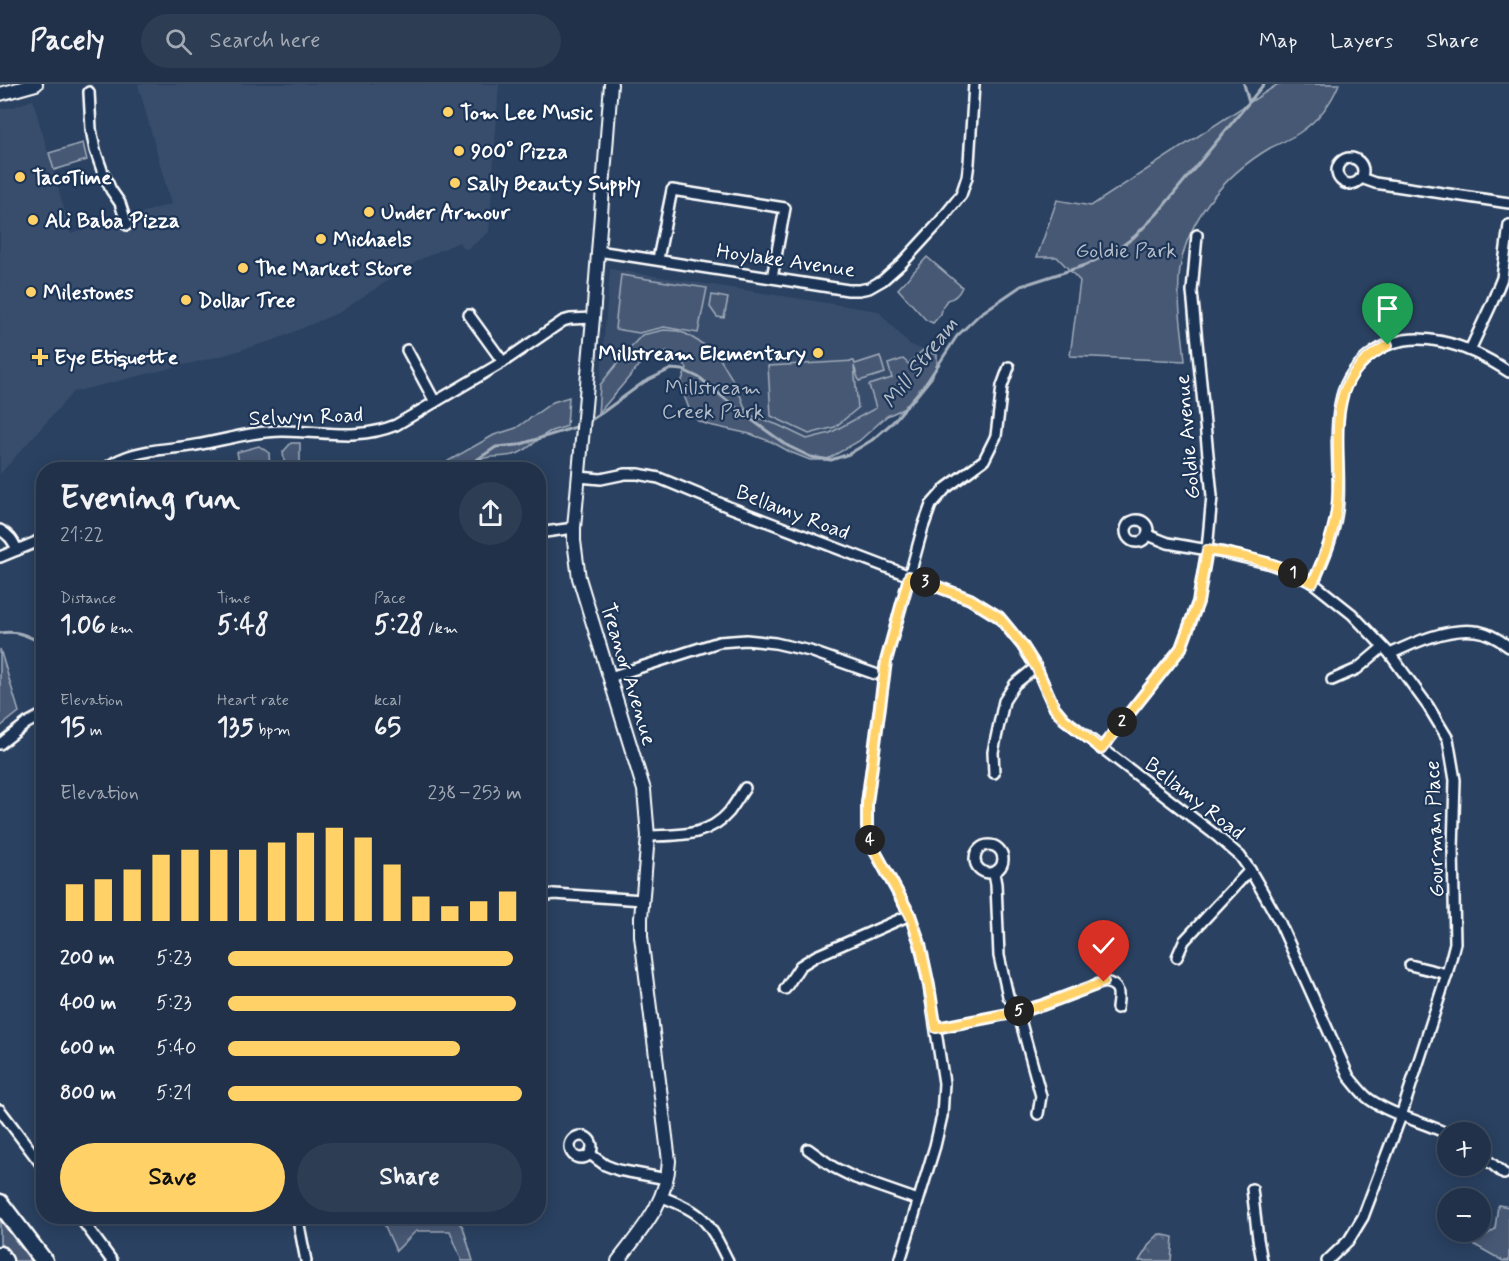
<!DOCTYPE html>
<html lang="en">
<head>
<meta charset="utf-8">
<style>
	:root { --surface:#203149; --page:#2d3d53; --text:#f1f3f6; --muted:#a2a9b4; --line:#3d4c61; --accent:#ffd166 }
	body { margin:0; font-family:Mynerve,sans-serif; background:var(--page); color:var(--text); height:100vh; display:flex; flex-direction:column; font-size:22px; white-space:nowrap }
	* { box-sizing:border-box; margin:0 }
	p { font-size:20px; color:var(--muted) }
	.icon { flex:none; width:33px; height:33px; fill:none; stroke:currentColor; stroke-width:2; stroke-linecap:round; stroke-linejoin:round }
	.map { position:relative; flex:1; overflow:hidden }
	.details { position:absolute; left:36px; top:378px; width:510px; height:762px; display:flex; flex-direction:column; background:var(--surface); border-radius:24px; box-shadow:0 3px 15px #0003,0 0 0 2px var(--line) }
	.details>* { flex:none }
	.controls { position:absolute; left:1437px; top:1038px; display:grid; gap:12px }
	.controls a { display:grid; place-items:center; width:54px; height:54px; border-radius:50%; background:var(--surface); box-shadow:0 3px 15px #0003,0 0 0 2px var(--line); font-size:30px }
	.pin { position:absolute; display:grid; place-items:center; width:51px; height:51px; color:#fff; margin:-62px -26px; border-radius:50% 50% 50% 0; rotate:-45deg; box-shadow:0 0 6px #0007 }
	.pin .icon { rotate:45deg }
	.km { position:absolute; width:30px; height:30px; margin:-15px; border-radius:50%; background:#222; color:#fff; font-size:16px; line-height:30px; text-align:center }
	.round { display:grid; place-items:center; flex:none; width:63px; height:63px; border-radius:32px; background:var(--page) }
	.head { display:flex; align-items:center; justify-content:space-between; height:102px; padding:0 24px }
	h1 { font-size:33px; font-weight:700; line-height:45px }
	.metrics { display:grid; grid-template-columns:repeat(3,1fr); gap:9px; height:102px; padding:6px 24px }
	.metrics div { display:grid; align-content:center }
	.metrics b { font-size:26px; font-weight:700 }
	.metrics small { font-size:16px; font-weight:400 }
	.metrics p { font-size:16px }
	.chart { height:168px; padding:12px 24px }
	.chart p { display:flex; justify-content:space-between }
	.chart svg { width:100%; height:108px; margin-top:6px; stroke:var(--accent); stroke-width:6 }
	.button { display:flex; gap:12px; margin-top:auto; padding:12px 24px }
	.button a { flex:1; height:69px; border-radius:36px; background:var(--accent); color:#111; font-size:24px; font-weight:700; line-height:69px; text-align:center }
	.button a+a { background:var(--page); color:var(--text) }
	ul { padding:0 24px; list-style:none; font-size:20px }
	li { display:grid; grid-template-columns:96px 72px 1fr; align-items:center; height:45px }
	li i { height:15px; border-radius:8px; background:var(--accent) }
	header { display:flex; align-items:center; gap:36px; box-sizing:border-box; height:84px; padding:0 30px; background:var(--surface); border-bottom:2px solid var(--line) }
	header strong { font-size:28px }
	nav { display:flex; gap:33px; margin-inline-start:auto; font-size:21px }
	.search { width:420px; height:54px; background:var(--page); display:flex; align-items:center; gap:15px; box-sizing:border-box; padding:0 21px; border-radius:33px; color:var(--muted); font-size:22px }
	.map>svg:first-child { display:block }
	.built { fill:#394e6c }
	.green { fill:#465975; stroke:#a2acba; stroke-width:1.5 }
	.forest { fill:url(#forest-crowns); stroke:#a2acba; stroke-width:1.5 }
	.lines { fill:none; stroke-linecap:round; stroke-linejoin:round }
	.stream { stroke:#a7b1be; stroke-width:3 }
	.street-casing { stroke:#fff; stroke-width:14 }
	.secondary-casing { stroke:#fff; stroke-width:16 }
	.highway-casing { stroke:#fff; stroke-width:21 }
	.street { stroke:#1d3557; stroke-width:9 }
	.secondary { stroke:#1d3557; stroke-width:12 }
	.highway { stroke:#1d3557; stroke-width:16 }
	.route-casing { stroke:#fff; stroke-width:12 }
	.route { stroke:#ffd166; stroke-width:8 }
	.poi-dot { fill:#ffd166; stroke:#1d3557; stroke-width:2 }
	.labels { text-anchor:middle; stroke-width:4.5; stroke-linejoin:round; paint-order:stroke }
	.poi-label { font-size:21px; font-weight:bold; fill:#fff; stroke:#1d3557; text-anchor:start }
	.park-label { font-size:21px; fill:#b5bdc8; stroke:#1d3557 }
	.street-label { font-size:21px; fill:#fff; stroke:#1d3557 }
	.water-label { font-size:22px; font-style:italic; fill:#b6bec8; stroke:#1d3557 }
</style>
</head>
<body>
<header>
<strong>Pacely</strong>
<div class="search"><svg class="icon" aria-label="search" viewBox="0 0 24 24"><circle cx="10" cy="10" r="6"/><path d="M15 15l6 6"/></svg>Search here</div>
<nav><a>Map</a><a>Layers</a><a>Share</a></nav>
</header>
<div class="map">
<svg width="1509" height="1177" viewBox="0 0 1509 1177">
	<defs>
		<pattern id="forest-crowns" width="20" height="18" patternUnits="userSpaceOnUse" patternTransform="scale(1.5)"><rect width="20" height="18" fill="#465975"/><path d="M2 6a3 3 0 1 1 6 0M12 15a3 3 0 1 1 6 0" fill="none" stroke="#62728a"/></pattern>
	</defs>
	<rect width="100%" height="100%" fill="#2a4161"/>
	<filter id="ink" filterUnits="userSpaceOnUse"><feTurbulence type="fractalNoise" baseFrequency=".0167" numOctaves="2"/><feDisplacementMap in="SourceGraphic" scale="12" xChannelSelector="R" yChannelSelector="G"/><feConvolveMatrix kernelMatrix="1 2 1 2 8 2 1 2 1" color-interpolation-filters="sRGB"/></filter>
	<g filter="url(#ink)">
		<g class="built">
			<polygon points="138,0 499,0 489,148 468,165 463,164 459,158 419,176 340,228 277,255 221,272 73,308 0,390 0,25 13,23 33,16 71,150 171,120"/>
			<polygon points="610,185 878,227 909,260 923,266 910,278 913,290 872,327 830,349 807,355 778,341 750,331 747,329 737,303 716,268 686,250 678,247 614,285 600,301"/>
		</g>
		<g class="green">
			<path d="M1278 0H1339C1331 20 1317 37 1299 49 1290 55 1280 59 1270 64 1224 91 1183 139 1179 194 1177 221 1183 250 1185 277L1070 272 1080 197 1057 173H1037L1057 116 1091 122Z"/>
			<polygon points="83,59 87,76 54,86 49,69"/>
			<path d="M927 173 962 203C959 210 954 215 947 216L943 222 941 230 933 239 926 236 898 205Z"/>
			<polygon points="621,191 707,204 698,249 664,243 639,249 615,245"/>
			<polygon points="712,211 728,214 724,234 717,233 710,223"/>
			<polygon points="664,246 678,247 686,250 716,268 737,303 747,329 750,331 778,341 807,355 830,349 876,324 869,301 892,294 888,280 903,275 911,282 910,278 923,266 937,271 937,280 932,294 915,315 905,324 887,332 859,357 826,376 810,376 790,368 772,358 750,350 709,341 698,337 690,327 682,306 682,296 687,284 678,271 668,267 647,272 598,330 600,301 628,266 642,251"/>
			<polygon points="880,272 885,289 859,297 854,282 858,324 835,343 809,350 771,332 768,282 854,277 855,280"/>
			<path d="M569 313 567 342C561 345 555 345 549 348 537 355 527 368 513 371 494 375 480 369 466 385H440L448 377 494 351 516 344 553 318Z"/>
			<polygon points="291,359 300,359 300,385 285,385 283,368"/>
			<polygon points="259,362 269,369 270,385 240,385 237,368"/>
			<polygon points="0,565 19,628 0,643"/>
			<polygon points="1498,1121 1509,1123 1509,1177 1503,1177 1473,1160 1495,1145"/>
			<polygon points="381,1133 454,1133 463,1143 473,1177 462,1177 450,1147 416,1147 396,1167"/>
			<polygon points="0,1136 31,1177 14,1177 0,1159"/>
		</g>
		<polygon class="forest" points="1159,1150 1173,1153 1171,1177 1139,1177 1150,1159"/>
		<g class="lines">
			<g class="stream">
				<polyline points="1244,0 1249,18"/>
				<polyline points="588,338 603,328 644,298 671,285 683,286 700,294 741,328 767,347 788,362 811,373 831,376 849,370 872,356 893,338 927,298 957,252 980,230 1021,202 1086,181 1118,165 1134,153 1157,130 1264,0"/>
				<polyline points="466,386 469,381 496,363 518,361 579,342"/>
				<path d="M0 549C19 546 27 552 44 560"/>
			</g>
			<defs>
				<g id="street">
					<polyline points="89,8 91,45 95,66 102,86 111,106 120,119 127,141"/>
					<circle cx="1350" cy="87" r="13"/>
					<polyline points="1361,94 1375,99 1509,119"/>
					<polyline points="598,167 848,206 859,206 869,204 883,196 902,179 937,141 961,111 967,93 969,79 974,0"/>
					<polyline points="658,175 672,106 785,124 772,194"/>
					<polyline points="469,231 503,278"/>
					<polyline points="407,266 435,318"/>
					<polyline points="1470,266 1491,221 1502,194 1509,141"/>
					<path d="M104 386C110 381 117 376 124 374 145 365 174 365 196 361 225 356 253 347 283 347 324 347 356 357 396 341L503 278 563 237 570 235 593 234"/>
					<path d="M579 393 601 395 625 390H638L659 394 729 423 970 515 999 533 1022 561 1036 583 1054 623 1064 635 1218 753 1240 772 1250 786 1265 812 1280 839 1349 993C1355 1000 1361 1009 1369 1015 1393 1032 1422 1037 1448 1050"/>
					<circle cx="1137" cy="447" r="11"/>
					<path d="M0 446C9 451 13 456 17 466"/>
					<polyline points="1148,451 1168,459 1225,469 1267,479 1287,486 1313,499 1352,530 1390,570 1428,622 1448,655 1455,696 1453,766 1455,859 1447,890 1401,1032 1363,1133 1349,1156 1327,1177"/>
					<polyline points="538,452 545,448 574,444"/>
					<polyline points="0,473 34,459 44,453"/>
					<path d="M1313 499C1325 472 1336 447 1338 417 1340 383 1333 346 1342 312 1346 295 1356 282 1370 271 1412 238 1470 262 1509 288"/>
					<path d="M1390 570C1415 558 1447 544 1475 547 1487 548 1500 556 1509 563"/>
					<polyline points="610,593 719,558 746,556 775,559 810,567 875,590"/>
					<polyline points="1332,596 1357,585 1383,563"/>
					<polyline points="0,660 27,639 44,630"/>
					<polyline points="1101,665 1181,564 1198,518 1207,466 1212,412 1192,207 1197,151"/>
					<polyline points="994,689 993,668 1004,617 1015,600 1036,583"/>
					<path d="M648 752C678 751 708 753 729 728 735 720 740 711 745 704"/>
					<circle cx="989" cy="775" r="14"/>
					<path d="M994 789 996 800 999 872 1008 912 1018 928 1043 921 1104 898C1121 901 1119 910 1117 924"/>
					<polyline points="538,813 554,810 643,816"/>
					<polyline points="1177,873 1184,857 1250,786"/>
					<polyline points="1410,881 1447,890"/>
					<polyline points="785,905 800,882 816,872 910,831"/>
					<polyline points="936,944 1018,928 1041,1012 1038,1030"/>
					<polyline points="0,1026 44,1084"/>
					<circle cx="581" cy="1063" r="11"/>
					<polyline points="808,1065 833,1083 855,1094 918,1116"/>
					<polyline points="590,1070 605,1081 618,1086 667,1095"/>
					<polyline points="1480,1070 1504,1090"/>
					<polyline points="1252,1105 1258,1155 1262,1177"/>
					<path d="M662 1113C705 1129 708 1137 728 1177"/>
					<polyline points="79,1132 112,1177"/>
					<polyline points="299,1132 299,1141 306,1177"/>
					<polyline points="900,1177 935,1062 942,1032 944,999 929,902 920,860 910,831 871,760 867,743 867,719 886,577 923,443 931,421 946,404 984,376 996,352 1002,302 1009,283"/>
				</g>
				<g id="secondary">
					<path d="M611 0 593 234 574 444V457L579 494 644 706 648 752 641 834V852L669 1077C667 1119 642 1145 618 1177"/>
					<polyline points="0,10 36,0"/>
				</g>
				<g id="highway">
					<polyline points="0,1119 44,1177"/>
					<polyline points="0,1171 4,1177"/>
				</g>
			</defs>
			<use href="#street" class="street-casing"/>
			<use href="#secondary" class="secondary-casing"/>
			<use href="#highway" class="highway-casing"/>
			<use href="#street" class="street"/>
			<use href="#secondary" class="secondary"/>
			<use href="#highway" class="highway"/>
		</g>
	</g>
	<g class="lines" filter="url(#ink)">
		<defs>
			<path id="route" d="M1104 898 1043 921 1018 928 936 944 929 902 920 860 910 831 871 760 867 743V719L886 577 909 492 970 515 999 533 1022 561 1036 583 1054 623 1064 635 1101 665 1181 564 1198 518 1207 466C1234 470 1262 475 1287 486 1296 490 1304 495 1313 499 1325 472 1334 450 1337 421 1344 358 1318 297 1388 261"/>
		</defs>
		<use href="#route" class="route-casing"/>
		<use href="#route" class="route"/>
	</g>
	<g class="poi-dot">
		<circle cx="448" cy="28" r="6"/>
		<circle cx="459" cy="67" r="6"/>
		<circle cx="20" cy="93" r="6"/>
		<circle cx="455" cy="99" r="6"/>
		<circle cx="369" cy="128" r="6"/>
		<circle cx="33" cy="136" r="6"/>
		<circle cx="321" cy="155" r="6"/>
		<circle cx="243" cy="184" r="6"/>
		<circle cx="31" cy="208" r="6"/>
		<circle cx="186" cy="216" r="6"/>
		<circle cx="818" cy="269" r="6"/>
		<path d="M37 264h6v6h6v6h-6v6h-6v-6h-6v-6h6z"/>
	</g>
	<g class="labels">
		<g class="poi-label">
			<text x="460" y="35">Tom Lee Music</text>
			<text x="471" y="74">900° Pizza</text>
			<text x="32" y="100">TacoTime</text>
			<text x="467" y="106">Sally Beauty Supply</text>
			<text x="381" y="135">Under Armour</text>
			<text x="45" y="143">Ali Baba Pizza</text>
			<text x="333" y="162">Michaels</text>
			<text x="255" y="191">The Market Store</text>
			<text x="43" y="215">Milestones</text>
			<text x="198" y="223">Dollar Tree</text>
			<text x="806" y="276" text-anchor="end">Millstream Elementary</text>
			<text x="54" y="280">Eye Etiquette</text>
		</g>
		<g class="park-label">
			<text x="1126" y="173">Goldie Park</text>
			<text x="713" y="310">Millstream<tspan x="713" dy="24">Creek Park</tspan></text>
		</g>
		<g class="street-label">
			<text transform="translate(786 176) rotate(8)" y="7">Hoylake Avenue</text>
			<text transform="translate(306 332) rotate(-2)" y="7">Selwyn Road</text>
			<text transform="translate(1187 353) rotate(-95)" y="7">Goldie Avenue</text>
			<text transform="translate(793 428) rotate(21)" y="7">Bellamy Road</text>
			<text transform="translate(629 590) rotate(73)" y="7">Treanor Avenue</text>
			<text transform="translate(1195 714) rotate(38)" y="7">Bellamy Road</text>
			<text transform="translate(1434 745) rotate(-92)" y="7">Gourman Place</text>
		</g>
		<g class="water-label">
			<text transform="translate(919 278) rotate(-52)" y="8">Mill Stream</text>
		</g>
	</g>
</svg>
<div class="controls">
<a>+</a>
<a>−</a>
</div>
<div class="pin" style="left:1388px;top:261px;background:#1e9e55"><svg class="icon" aria-label="arrive" viewBox="0 0 24 24"><path d="M6 21V4h12l-3 4 3 4H6"/></svg></div>
<div class="pin" style="left:1104px;top:898px;background:#d93025"><svg class="icon" aria-label="check" viewBox="0 0 24 24"><path d="M5 12l5 5 9-10"/></svg></div>
<b class="km" style="left:1293px;top:489px">1</b>
<b class="km" style="left:1122px;top:638px">2</b>
<b class="km" style="left:925px;top:498px">3</b>
<b class="km" style="left:870px;top:756px">4</b>
<b class="km" style="left:1019px;top:927px">5</b>
<section class="details">
<div class="head"><div><h1>Evening run</h1><p>21:22</p></div><a class="round"><svg class="icon" aria-label="share" viewBox="0 0 24 24"><path d="M12 15V3M7 8l5-5 5 5M5 13v7h14v-7"/></svg></a></div>
<div class="metrics">
<div><p>Distance</p><b>1.06<small> km</small></b></div>
<div><p>Time</p><b>5:48</b></div>
<div><p>Pace</p><b>5:28<small> /km</small></b></div>
</div>
<div class="metrics">
<div><p>Elevation</p><b>15<small> m</small></b></div>
<div><p>Heart rate</p><b>135<small> bpm</small></b></div>
<div><p>kcal</p><b>65</b></div>
</div>
<div class="chart"><p><span>Elevation</span>238–253 m</p>
<svg viewBox="0 0 160 44" preserveAspectRatio="none"><path d="M5 44V29M15 44V27M25 44V23M35 44V17M45 44V15M55 44V15M65 44V15M75 44V12M85 44V8M95 44V6M105 44V10M115 44V21M125 44V34M135 44V38M145 44V36M155 44V32"/></svg>
</div>
<ul>
<li><b>200 m</b>5:23<i style="width:97%"></i></li>
<li><b>400 m</b>5:23<i style="width:98%"></i></li>
<li><b>600 m</b>5:40<i style="width:79%"></i></li>
<li><b>800 m</b>5:21<i style="width:100%"></i></li>
</ul>
<div class="button"><a>Save</a><a>Share</a></div>
</section>
</div>
</body>
</html>
